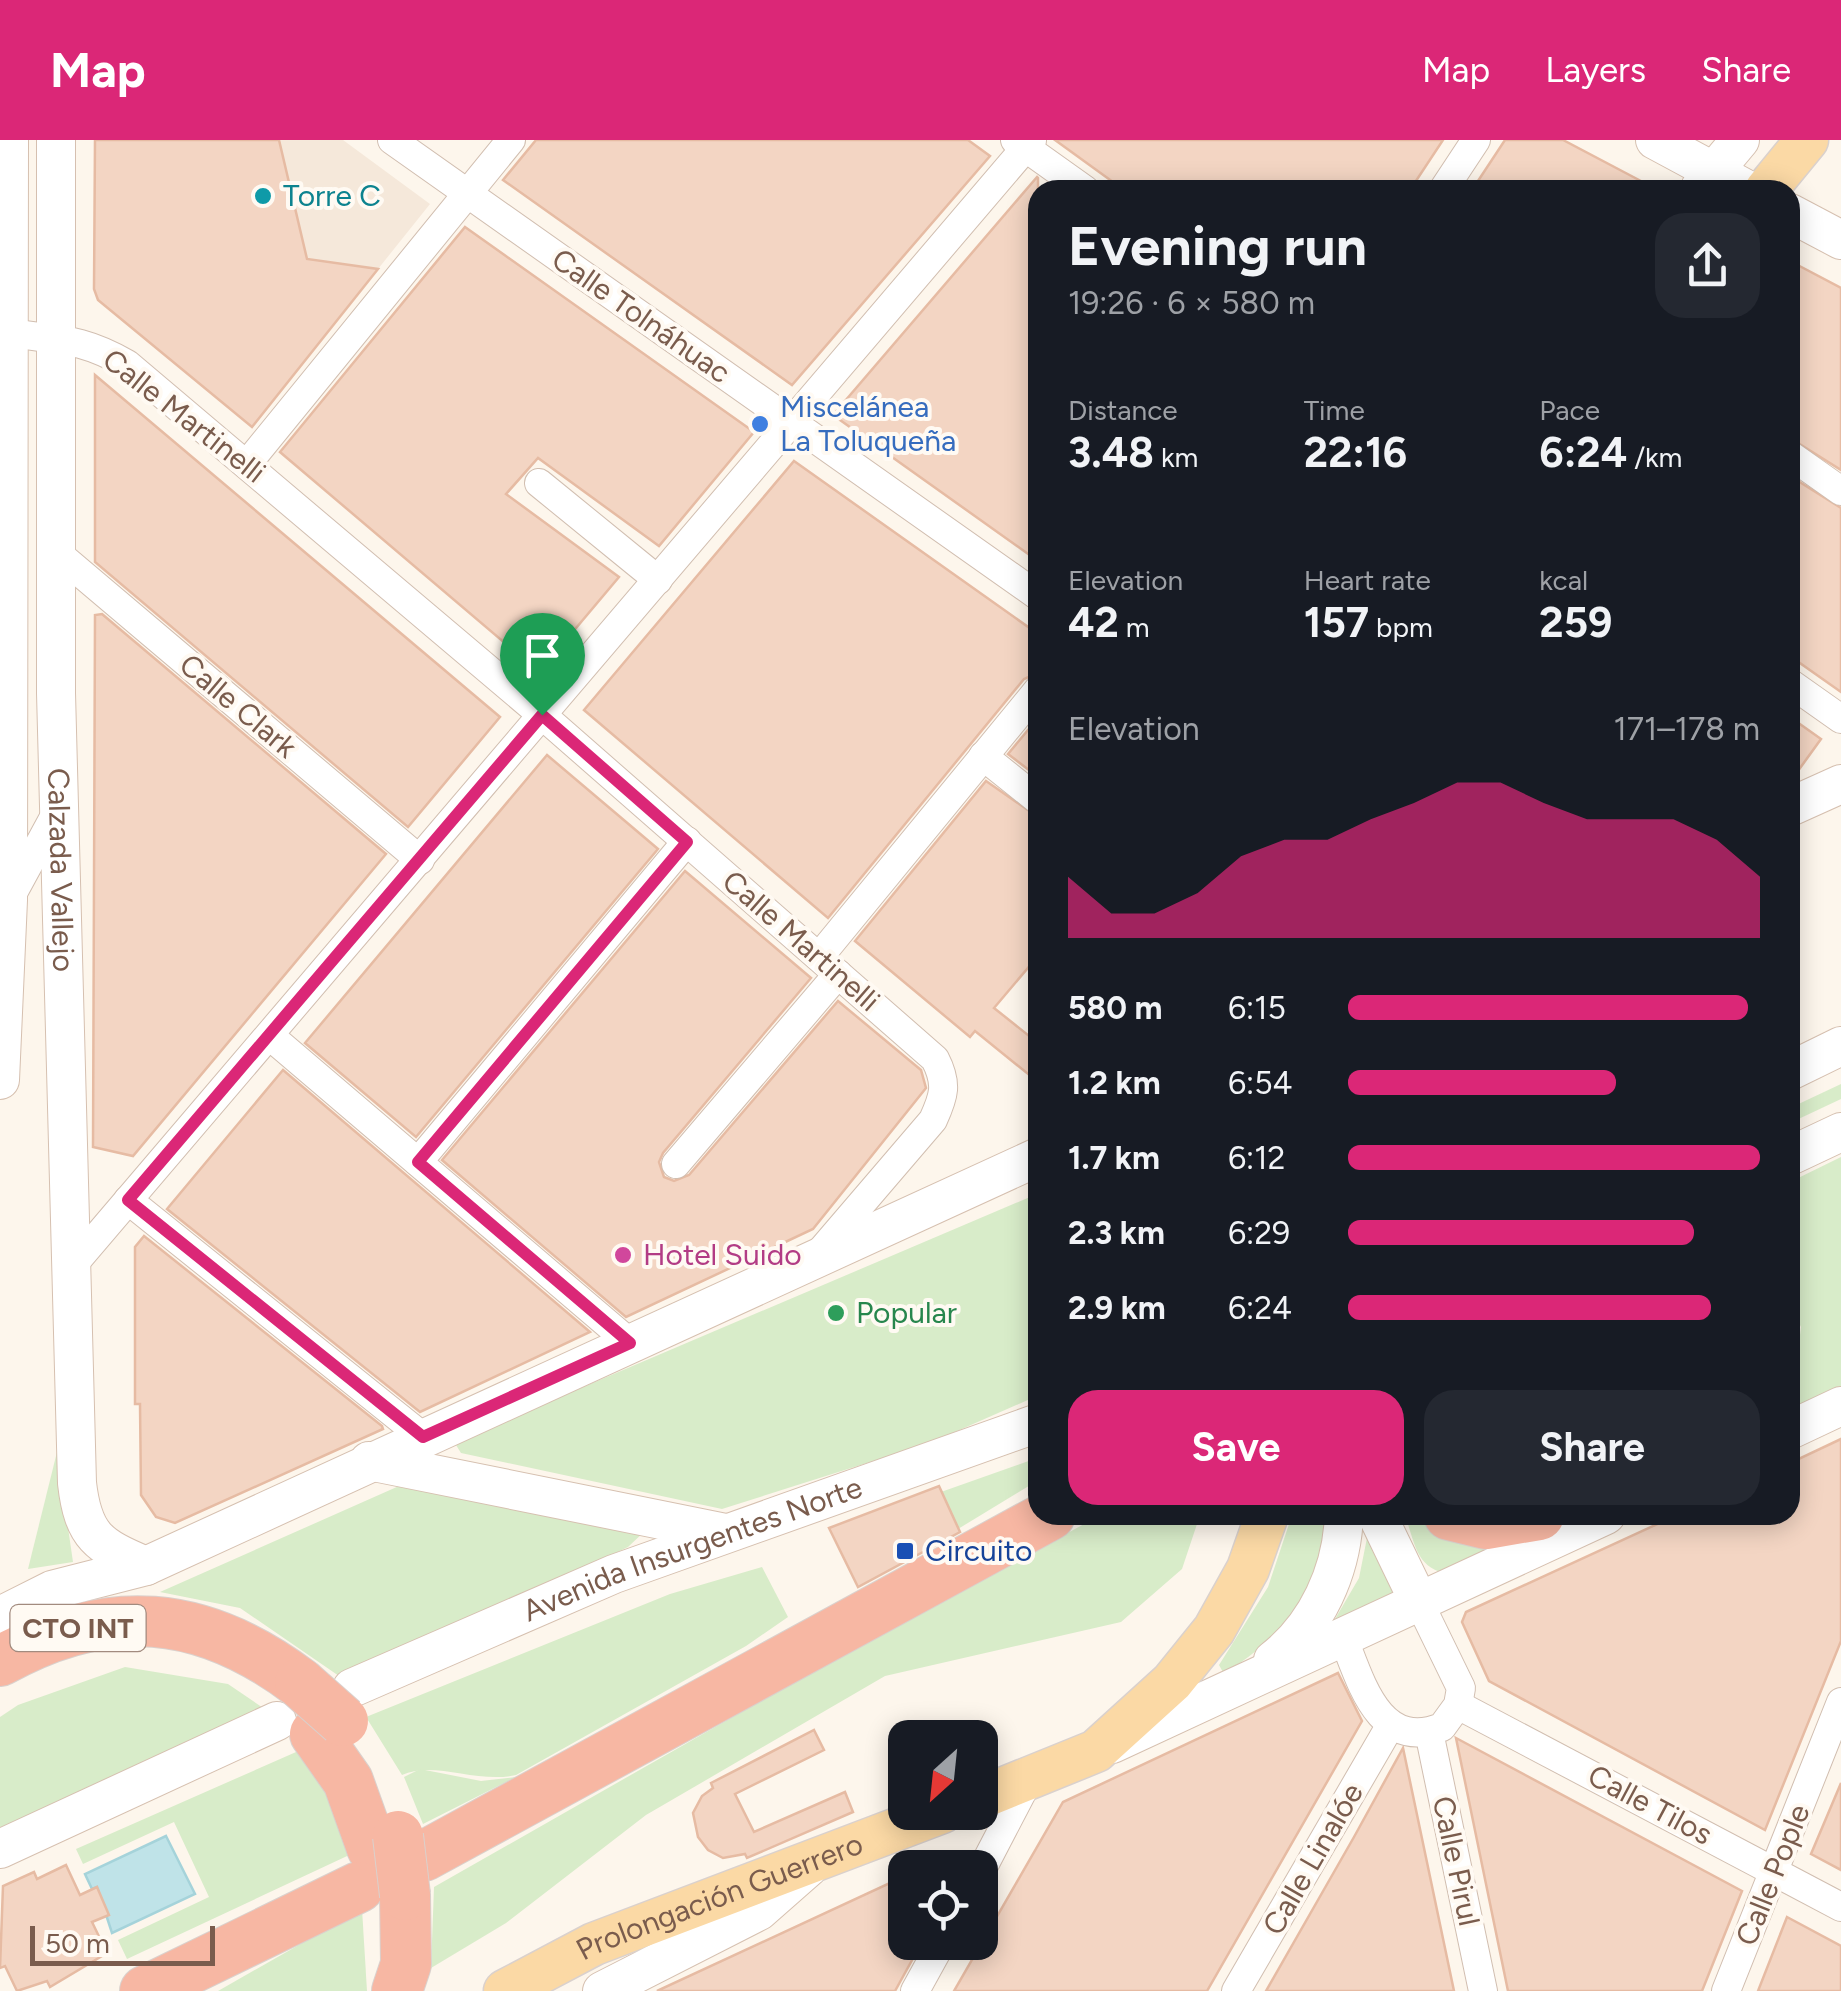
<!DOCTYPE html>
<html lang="en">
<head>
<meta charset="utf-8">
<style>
	:root { --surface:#171b24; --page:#242831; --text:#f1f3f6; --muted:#9ea1a6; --accent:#db2777 }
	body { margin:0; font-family:Figtree,sans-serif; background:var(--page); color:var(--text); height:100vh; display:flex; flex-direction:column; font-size:38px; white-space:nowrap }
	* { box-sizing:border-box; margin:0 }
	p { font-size:32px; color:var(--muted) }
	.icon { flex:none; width:55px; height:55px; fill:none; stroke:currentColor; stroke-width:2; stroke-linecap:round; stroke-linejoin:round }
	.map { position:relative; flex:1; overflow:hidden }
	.details { position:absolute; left:1028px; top:40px; width:772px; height:1345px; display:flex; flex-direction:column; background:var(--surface); border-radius:30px; box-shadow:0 5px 25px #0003 }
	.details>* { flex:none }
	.needle { width:65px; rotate:207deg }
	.tools { position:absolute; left:888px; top:1580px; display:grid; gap:20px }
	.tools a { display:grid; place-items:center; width:110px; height:110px; border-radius:20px; background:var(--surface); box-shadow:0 5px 25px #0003; font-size:50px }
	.scale { position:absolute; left:30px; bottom:25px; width:185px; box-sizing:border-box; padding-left:10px; border:5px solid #7a5c4d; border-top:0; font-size:28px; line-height:35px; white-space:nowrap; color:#7a5c4d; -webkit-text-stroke:8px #fffaf3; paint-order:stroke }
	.pin { position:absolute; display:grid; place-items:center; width:85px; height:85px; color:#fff; margin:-102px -42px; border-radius:50% 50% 50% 0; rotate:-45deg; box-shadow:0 0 10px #0007 }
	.pin .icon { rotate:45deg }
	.round { display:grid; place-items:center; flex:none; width:105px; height:105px; border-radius:30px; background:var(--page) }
	.head { display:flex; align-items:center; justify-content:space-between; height:170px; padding:0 40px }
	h1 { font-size:55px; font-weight:700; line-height:75px }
	.figures { display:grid; grid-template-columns:repeat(3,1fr); gap:15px; height:170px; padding:10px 40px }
	.figures div { display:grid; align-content:center }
	.figures b { font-size:42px; font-weight:700 }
	.figures small { font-size:28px; font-weight:400 }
	.figures p { font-size:28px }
	.chart { height:280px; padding:20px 40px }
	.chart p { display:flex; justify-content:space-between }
	.chart svg { width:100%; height:180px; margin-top:10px; fill:var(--accent); opacity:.7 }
	.button { display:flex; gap:20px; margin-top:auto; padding:20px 40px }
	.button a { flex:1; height:115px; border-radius:30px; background:var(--accent); color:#fff; font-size:40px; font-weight:700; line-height:115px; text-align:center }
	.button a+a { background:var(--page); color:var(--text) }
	ul { padding:0 40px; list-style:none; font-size:32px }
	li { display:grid; grid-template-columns:160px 120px 1fr; align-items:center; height:75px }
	li i { height:25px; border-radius:12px; background:var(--accent) }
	header { display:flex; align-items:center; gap:60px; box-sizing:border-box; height:140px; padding:0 50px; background:var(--accent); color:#fff }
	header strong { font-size:48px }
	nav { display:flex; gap:55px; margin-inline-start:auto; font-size:35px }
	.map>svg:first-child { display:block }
	.residential { fill:#f5e8da }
	.green { fill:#d8ecc9 }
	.water { fill:#bfe3e8; stroke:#a5d3da; stroke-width:2.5 }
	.building { fill:#f3d5c3; stroke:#e6bba3; stroke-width:2.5 }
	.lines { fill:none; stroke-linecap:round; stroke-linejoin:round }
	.street-casing { stroke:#d1beb0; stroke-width:30 }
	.secondary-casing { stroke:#d6c0b0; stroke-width:40 }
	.primary-casing { stroke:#dad1cd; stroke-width:45 }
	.highway-casing { stroke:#dad1cd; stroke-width:52 }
	.street { stroke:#fff; stroke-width:28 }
	.secondary { stroke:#fff; stroke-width:38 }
	.primary { stroke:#fbd9a5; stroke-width:42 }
	.highway { stroke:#f7b7a3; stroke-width:50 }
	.highway-bridge-casing { stroke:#dad1cd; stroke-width:52; stroke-linecap:butt }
	.highway-bridge { stroke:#f7b7a3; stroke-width:50 }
	.route-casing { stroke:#fff; stroke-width:20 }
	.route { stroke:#db2777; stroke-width:12 }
	.culture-dot { fill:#0f9aa8; stroke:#fffaf3; stroke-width:4 }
	.shop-dot { fill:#3f7fe0; stroke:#fffaf3; stroke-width:4 }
	.hotel-dot { fill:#d1479c; stroke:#fffaf3; stroke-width:4 }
	.leisure-dot { fill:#2e9e5b; stroke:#fffaf3; stroke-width:4 }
	.transit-dot { fill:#1a4fb4; stroke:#fffaf3; stroke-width:4 }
	.labels { text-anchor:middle; stroke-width:8; stroke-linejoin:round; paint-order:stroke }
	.shield { fill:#fffaf3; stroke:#a28b7f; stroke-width:2.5 }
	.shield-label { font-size:28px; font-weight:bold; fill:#7a5c4d }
	.culture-label { font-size:30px; fill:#0d838f; stroke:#fffaf3; text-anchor:start }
	.street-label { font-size:30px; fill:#7a5c4d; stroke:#fffaf3 }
	.shop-label { font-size:30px; fill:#366cbe; stroke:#fffaf3; text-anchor:start }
	.hotel-label { font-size:30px; fill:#b23c85; stroke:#fffaf3; text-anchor:start }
	.leisure-label { font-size:30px; fill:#27864d; stroke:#fffaf3; text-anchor:start }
	.transit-label { font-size:30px; fill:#164399; stroke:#fffaf3; text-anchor:start }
</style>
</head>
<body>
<header>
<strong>Map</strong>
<nav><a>Map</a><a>Layers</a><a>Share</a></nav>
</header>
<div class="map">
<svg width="1841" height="1851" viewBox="0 0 1841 1851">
	<rect width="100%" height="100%" fill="#fdf6ec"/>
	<polygon class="residential" points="242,0 343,0 430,64 378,129 233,108"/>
	<g class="green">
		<polygon points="1841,944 1841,959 1790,983 1790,968"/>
		<polygon points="1841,1017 1841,1248 1790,1273 1801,1187 1790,1166 1790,1042"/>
		<polygon points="1037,1054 1037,1256 930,1303 722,1369 461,1313 456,1305 548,1262"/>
		<polygon points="57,1312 73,1422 28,1429"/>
		<polygon points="1037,1318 1037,1341 958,1389 941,1352"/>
		<polygon points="399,1346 645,1391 628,1407 356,1538 339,1536 240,1468 160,1452"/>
		<polygon points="1101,1375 1200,1375 1182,1429 1121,1482 885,1536 646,1675 506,1783 431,1828 434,1747 854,1508"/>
		<path d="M1292 1375H1333C1331 1447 1281 1497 1224 1534L1219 1525 1268 1447Z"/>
		<path d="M1405 1375 1508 1393 1457 1436C1416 1430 1417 1410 1405 1375Z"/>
		<polygon points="1368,1393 1397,1453 1328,1491 1359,1438"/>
		<path d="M762 1427 788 1477 746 1506 516 1635C477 1644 433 1620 402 1635L366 1577 670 1454Z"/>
		<polygon points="125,1527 228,1544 269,1572 0,1689 0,1577 18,1565"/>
		<polygon points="312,1605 360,1710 127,1819 118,1800 209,1757 174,1682 83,1724 76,1709"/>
		<polygon points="420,1629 481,1641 516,1637 423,1684 404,1637"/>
		<polygon points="362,1769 367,1851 218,1851"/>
	</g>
	<polygon class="water" points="166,1696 195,1754 112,1793 97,1747 92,1749 85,1734"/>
	<g class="building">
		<polygon points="95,0 279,0 307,119 378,129 252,287 98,160 94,149"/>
		<polygon points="536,0 968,0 990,16 792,245 503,40"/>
		<polygon points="1055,0 1443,0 1410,50 1124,50"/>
		<polygon points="1505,0 1563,0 1658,50 1472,50"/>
		<polygon points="1037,37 1038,38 1038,421 833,275"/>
		<polygon points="465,87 754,292 659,406 538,318 506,354 619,437 539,532 280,312"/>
		<polygon points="1790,121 1841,148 1841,330 1790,298"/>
		<polygon points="95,235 500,577 408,687 95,422"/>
		<polygon points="794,321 1038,494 1038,533 1024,539 828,778 584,570"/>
		<polygon points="1790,336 1841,368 1841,552 1790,516"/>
		<polygon points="102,474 386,714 133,1016 93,1007 95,475"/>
		<polygon points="1790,577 1821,599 1790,642"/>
		<polygon points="1038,578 1038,637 1008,614"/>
		<polygon points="547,615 658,709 416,997 305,903"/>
		<polygon points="986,641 1038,677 1038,816 994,868 1038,903 1038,942 975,891 970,897 855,801"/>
		<polygon points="685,731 811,838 663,1013 659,1022 664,1037 674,1041 689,1035 838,861 921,930 926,948 813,1089 626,1177 442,1020"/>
		<polygon points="283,930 590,1192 420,1272 167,1069"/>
		<polygon points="144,1096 382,1286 383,1289 175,1383 156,1377 141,1355 140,1264 135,1264 135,1107"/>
		<polygon points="1841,1299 1841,1501 1765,1690 1489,1541 1462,1482 1466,1472 1677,1375 1790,1375 1790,1323"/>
		<polygon points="939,1346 960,1392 858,1447 829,1388"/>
		<polygon points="1338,1533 1362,1581 1207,1851 954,1851 1063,1662"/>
		<polygon points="814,1590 824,1610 735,1654 754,1692 845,1652 853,1672 747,1718 745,1714 723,1718 708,1710 698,1697 693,1673 702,1656 713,1648 711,1643"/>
		<polygon points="1456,1598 1742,1751 1702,1851 1508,1851"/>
		<polygon points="1403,1608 1454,1851 1266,1851 1354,1697"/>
		<polygon points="1841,1643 1841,1730 1811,1714"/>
		<polygon points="66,1725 80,1755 97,1747 109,1775 92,1782 107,1813 50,1847 47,1841 17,1851 5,1826 0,1828 3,1746 34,1732 37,1739"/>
		<polygon points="905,1736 905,1802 922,1802 895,1851 657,1851"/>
		<polygon points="1787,1777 1841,1806 1841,1851 1758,1851"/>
	</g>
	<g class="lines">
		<defs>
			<g id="street">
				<polyline points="392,0 1038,456"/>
				<polyline points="1015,0 1085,50"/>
				<polyline points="1443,50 1476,0"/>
				<path d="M0 191C53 201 77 195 127 224L542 575 935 919C948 944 944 956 933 980L820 1112"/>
				<polyline points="1790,315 1841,351"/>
				<polyline points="247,324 511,0"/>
				<polyline points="539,343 658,440"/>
				<polyline points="56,412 420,720"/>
				<polyline points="1790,543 1841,579"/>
				<polyline points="983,616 1038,660"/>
				<polyline points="9,760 58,670"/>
				<polyline points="819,817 1038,550"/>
				<polyline points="270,896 630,1203"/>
				<polyline points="418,1022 687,701"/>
				<polyline points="676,1024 838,834"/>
				<polyline points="128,1060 423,1297"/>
				<polyline points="72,1126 1032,0"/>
				<path d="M1343 1497C1361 1542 1379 1612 1442 1587L1458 1565 1461 1548 1419 1462"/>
				<polyline points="1458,1565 1841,1767"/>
				<polyline points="1429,1592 1483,1851"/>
				<polyline points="980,1733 1030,1637"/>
				<polyline points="915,1851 942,1802"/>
				<polyline points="1236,1851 1390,1586"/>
				<polyline points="1726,1851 1841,1562"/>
			</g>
			<g id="secondary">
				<path id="s1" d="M56 0V553L77 1343C83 1396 98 1406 146 1426"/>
				<polyline points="1655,0 1748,50"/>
				<polyline points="1700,48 1740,0"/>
				<polyline points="1790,73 1841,100"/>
				<polyline points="1790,667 1841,644"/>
				<polyline points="1790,931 1841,906"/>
				<polyline points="0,940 8,760 9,0"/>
				<polyline points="1790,1016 1841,992"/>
				<polyline points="1790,1290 1841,1266"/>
				<polyline points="369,1321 726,1393"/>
				<polyline points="1377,1375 1419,1462"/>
				<polyline points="0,1476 52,1450 146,1426 1038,1017"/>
				<path d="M1273 1520C1317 1486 1342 1431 1344 1375"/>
				<path id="s2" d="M352 1548 614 1434 1038 1283"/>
				<polyline points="1112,1604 1606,1375"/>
				<polyline points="0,1709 277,1581"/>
				<polyline points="602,1851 759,1771 809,1727"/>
			</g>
			<g id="primary">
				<polyline points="1766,50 1807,0"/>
				<polyline points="980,1658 1096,1611 1172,1542 1214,1490 1248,1429 1267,1375"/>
				<path id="s3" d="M505 1851 594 1804 942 1672"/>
			</g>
			<g id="highway">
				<polyline points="1449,1375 1486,1384 1539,1375"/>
				<path d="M0 1521C108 1461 202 1469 300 1543"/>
				<polyline points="315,1594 348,1641 372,1708"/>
				<polyline points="424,1716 1050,1375"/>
				<polyline points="145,1851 359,1747"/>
				<polyline points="397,1851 406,1824 405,1755"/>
			</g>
		</defs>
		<use href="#street" class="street-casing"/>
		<use href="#secondary" class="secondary-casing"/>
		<use href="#primary" class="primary-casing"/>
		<use href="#highway" class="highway-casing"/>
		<use href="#street" class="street"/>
		<use href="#secondary" class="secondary"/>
		<use href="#primary" class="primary"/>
		<use href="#highway" class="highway"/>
		<defs>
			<g id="highway-bridge">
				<polyline points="300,1543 343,1581"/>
				<polyline points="398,1696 405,1755"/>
			</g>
		</defs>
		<use href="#highway-bridge" class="highway-bridge-casing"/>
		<use href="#highway-bridge" class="highway-bridge"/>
	</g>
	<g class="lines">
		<defs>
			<polygon id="route" points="542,575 687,702 418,1022 630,1203 423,1297 128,1060"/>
		</defs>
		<use href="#route" class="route-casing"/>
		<use href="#route" class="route"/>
	</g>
	<circle class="culture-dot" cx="263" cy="56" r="10"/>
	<circle class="shop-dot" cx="760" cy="284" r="10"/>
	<circle class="hotel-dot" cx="623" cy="1115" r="10"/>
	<circle class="leisure-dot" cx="836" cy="1173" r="10"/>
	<rect class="transit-dot" x="895" y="1401" width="20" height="20" rx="5"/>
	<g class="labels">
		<rect class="shield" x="10.5" y="1465" width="135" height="46" rx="8"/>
		<g class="shield-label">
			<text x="78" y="1498">CTO INT</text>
		</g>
		<g class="culture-label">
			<text x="283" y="66">Torre C</text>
		</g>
		<g class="street-label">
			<text transform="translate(641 176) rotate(35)" y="10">Calle Tolnáhuac</text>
			<text transform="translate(184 276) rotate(38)" y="10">Calle Martinelli</text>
			<text transform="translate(238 566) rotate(40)" y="10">Calle Clark</text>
			<text dy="10" stroke="none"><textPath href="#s1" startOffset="730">Calzada Vallejo</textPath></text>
			<text transform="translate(801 801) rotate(41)" y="10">Calle Martinelli</text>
			<text dy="10" stroke="none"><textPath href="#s2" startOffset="368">Avenida Insurgentes Norte</textPath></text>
			<text transform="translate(1650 1665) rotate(28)" y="10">Calle Tilos</text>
			<text transform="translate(1313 1719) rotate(-60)" y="10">Calle Linalóe</text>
			<text transform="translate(1456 1721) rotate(78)" y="10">Calle Pirul</text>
			<text transform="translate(1773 1735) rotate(-68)" y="10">Calle Pople</text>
			<text dy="10" stroke="none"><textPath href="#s3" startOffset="235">Prolongación Guerrero</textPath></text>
		</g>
		<g class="shop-label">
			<text x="780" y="277">Miscelánea<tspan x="780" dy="34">La Toluqueña</tspan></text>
		</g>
		<g class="hotel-label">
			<text x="643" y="1125">Hotel Suido</text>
		</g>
		<g class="leisure-label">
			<text x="856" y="1183">Popular</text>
		</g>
		<g class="transit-label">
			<text x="925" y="1421">Circuito</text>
		</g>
	</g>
</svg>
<div class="tools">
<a><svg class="needle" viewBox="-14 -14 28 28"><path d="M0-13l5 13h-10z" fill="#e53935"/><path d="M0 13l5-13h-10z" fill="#9ea1a6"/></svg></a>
<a><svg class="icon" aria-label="locate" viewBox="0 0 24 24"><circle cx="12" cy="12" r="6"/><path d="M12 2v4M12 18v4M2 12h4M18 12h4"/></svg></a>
</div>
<div class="scale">50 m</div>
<div class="pin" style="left:542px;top:575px;background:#1e9e55"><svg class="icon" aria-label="arrive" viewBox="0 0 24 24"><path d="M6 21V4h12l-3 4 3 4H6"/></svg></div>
<section class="details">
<div class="head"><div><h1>Evening run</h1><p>19:26 · 6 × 580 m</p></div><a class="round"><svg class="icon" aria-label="share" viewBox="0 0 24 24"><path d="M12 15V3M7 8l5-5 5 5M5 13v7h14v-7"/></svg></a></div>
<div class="figures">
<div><p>Distance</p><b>3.48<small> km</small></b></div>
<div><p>Time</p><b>22:16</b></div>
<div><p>Pace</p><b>6:24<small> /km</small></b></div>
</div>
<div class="figures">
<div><p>Elevation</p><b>42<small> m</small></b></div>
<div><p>Heart rate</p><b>157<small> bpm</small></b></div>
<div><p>kcal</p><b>259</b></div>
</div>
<div class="chart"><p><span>Elevation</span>171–178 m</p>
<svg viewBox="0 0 160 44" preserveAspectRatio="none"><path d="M0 44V29L10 38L20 38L30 33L40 24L50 20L60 20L70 15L80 11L90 6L100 6L110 11L120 15L130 15L140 15L150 20L160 29V44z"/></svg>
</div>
<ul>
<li><b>580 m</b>6:15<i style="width:97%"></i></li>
<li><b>1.2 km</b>6:54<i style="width:65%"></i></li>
<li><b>1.7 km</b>6:12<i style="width:100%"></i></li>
<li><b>2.3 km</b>6:29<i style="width:84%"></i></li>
<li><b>2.9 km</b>6:24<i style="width:88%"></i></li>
</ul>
<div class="button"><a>Save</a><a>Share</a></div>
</section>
</div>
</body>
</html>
